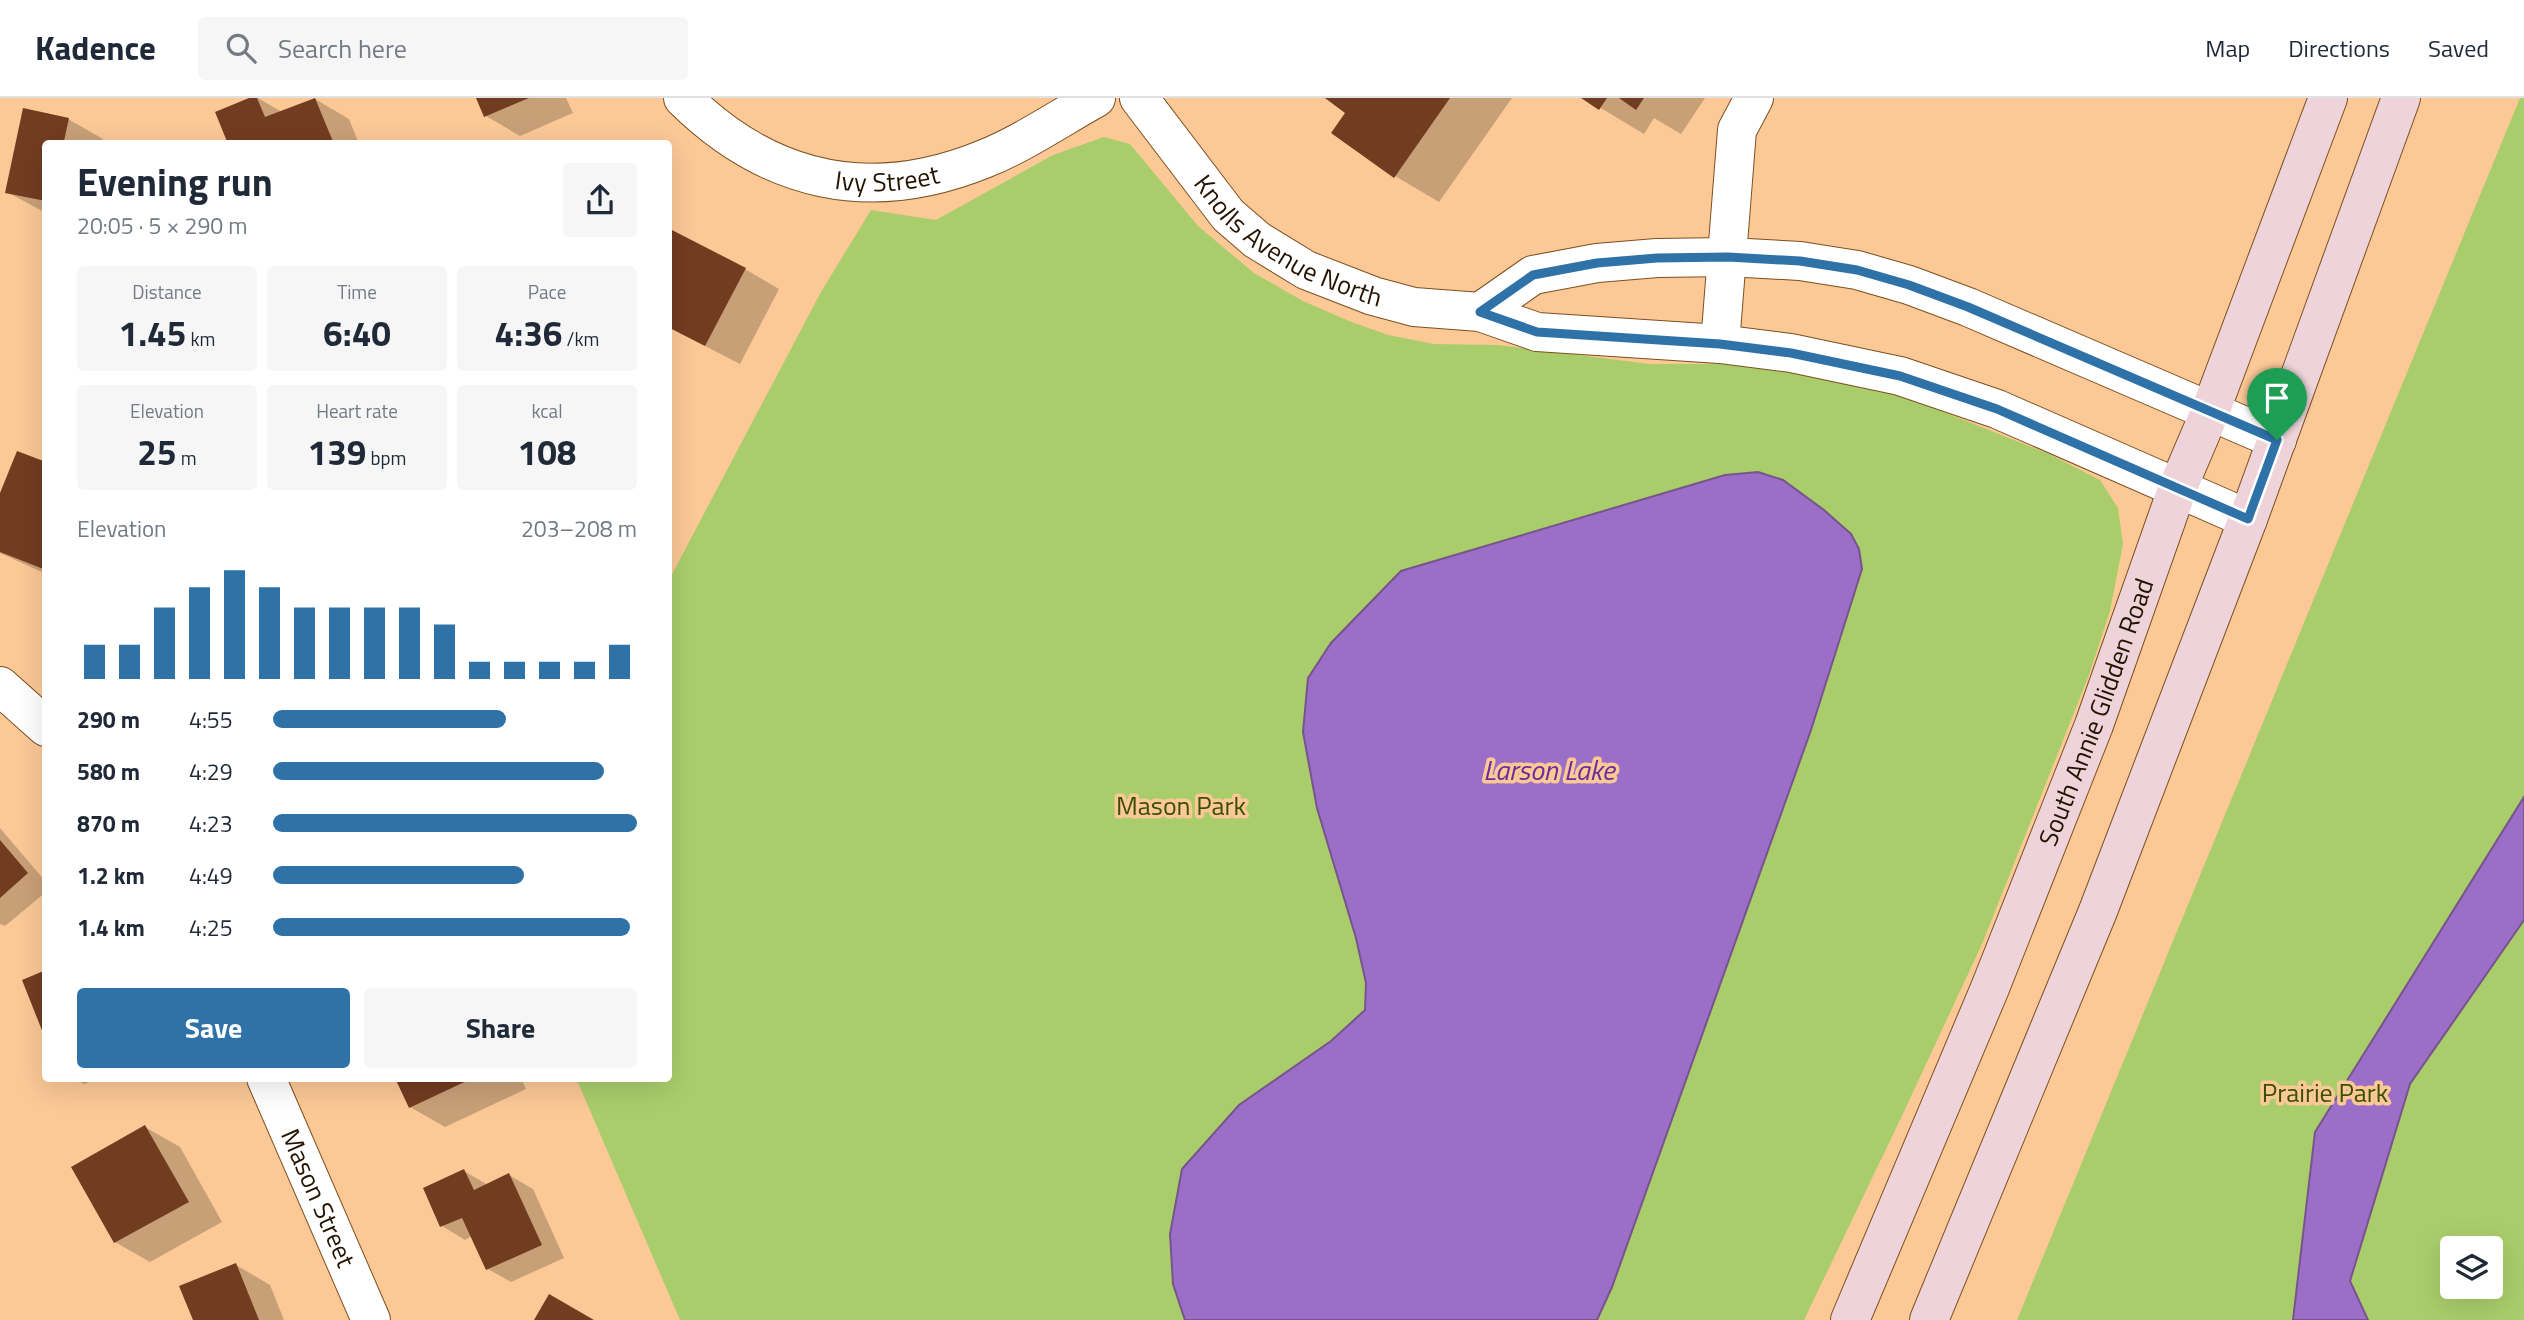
<!DOCTYPE html>
<html lang="en">
<head>
<meta charset="utf-8">
<style>
	:root { --surface:#fff; --page:#f6f6f7; --text:#1f2937; --muted:#747a83; --line:#e0e1e3; --accent:#2e72a8 }
	body { margin:0; font-family:"Titillium Web",sans-serif; background:var(--page); color:var(--text); height:100vh; display:flex; flex-direction:column; font-size:26px; white-space:nowrap }
	* { box-sizing:border-box; margin:0 }
	p { font-size:23px; color:var(--muted) }
	.icon { flex:none; width:38px; height:38px; fill:none; stroke:currentColor; stroke-width:2; stroke-linecap:round; stroke-linejoin:round }
	.map { position:relative; flex:1; overflow:hidden }
	.details { position:absolute; left:42px; top:42px; width:630px; height:942px; display:flex; flex-direction:column; background:var(--surface); border-radius:7px; box-shadow:0 7px 28px #0002 }
	.details>* { flex:none }
	.buttons { position:absolute; left:2440px; top:1138px; display:grid; gap:14px }
	.buttons a { display:grid; place-items:center; width:63px; height:63px; border-radius:7px; background:var(--surface); box-shadow:0 7px 28px #0002; font-size:35px }
	.pin { position:absolute; display:grid; place-items:center; width:60px; height:60px; color:#fff; margin:-72px -30px; border-radius:50% 50% 50% 0; rotate:-45deg; box-shadow:0 0 7px #0007 }
	.pin .icon { rotate:45deg }
	.round { display:grid; place-items:center; flex:none; width:74px; height:74px; border-radius:7px; background:var(--page) }
	.headline { display:flex; align-items:center; justify-content:space-between; height:119px; padding:0 35px }
	h1 { font-size:38px; font-weight:700; line-height:52px }
	.figures { display:grid; grid-template-columns:repeat(3,1fr); gap:10px; height:119px; padding:7px 35px }
	.figures div { display:grid; align-content:center; border-radius:7px; background:var(--page); text-align:center }
	.figures b { font-size:35px; font-weight:700 }
	.figures small { font-size:19px; font-weight:400 }
	.figures p { font-size:19px }
	.chart { height:196px; padding:14px 35px }
	.chart p { display:flex; justify-content:space-between }
	.chart svg { width:100%; height:126px; margin-top:7px; stroke:var(--accent); stroke-width:6 }
	.button { display:flex; gap:14px; margin-top:auto; padding:14px 35px }
	.button a { flex:1; height:80px; border-radius:7px; background:var(--accent); color:#fff; font-size:28px; font-weight:700; line-height:80px; text-align:center }
	.button a+a { background:var(--page); color:var(--text) }
	ul { padding:0 35px; list-style:none; font-size:23px }
	li { display:grid; grid-template-columns:112px 84px 1fr; align-items:center; height:52px }
	li i { height:18px; border-radius:9px; background:var(--accent) }
	header { display:flex; align-items:center; gap:42px; box-sizing:border-box; height:98px; padding:0 35px; background:var(--surface); border-bottom:2px solid var(--line) }
	header strong { font-size:33px }
	nav { display:flex; gap:38px; margin-inline-start:auto; font-size:24px }
	.search { width:490px; height:63px; background:var(--page); display:flex; align-items:center; gap:18px; box-sizing:border-box; padding:0 24px; border-radius:7px; color:var(--muted); font-size:26px }
	.map>svg:first-child { display:block }
	.green { fill:#aacd6b; fill-rule:evenodd }
	.water { fill:#9b6ec8; stroke:#78538c; stroke-width:2 }
	.shadow { fill:#0003 }
	.building { fill:#723c21 }
	.lines { fill:none; stroke-linecap:round; stroke-linejoin:round }
	.street-casing { stroke:#7b501f; stroke-width:40 }
	.secondary-casing { stroke:#7b501f; stroke-width:40 }
	.street { stroke:#fff; stroke-width:38 }
	.secondary { stroke:#eed4da; stroke-width:38 }
	.route-casing { stroke:#fff; stroke-width:14 }
	.route { stroke:#2e72a8; stroke-width:9 }
	.labels { text-anchor:middle; stroke-width:7; stroke-linejoin:round; paint-order:stroke }
	.street-label { font-size:26px; fill:#251301; stroke:#fbc896 }
	.park-label { font-size:26px; fill:#3a5000; stroke:#fbc896 }
	.water-label { font-size:28px; font-style:italic; fill:#692e9a; stroke:#fbc896 }
</style>
</head>
<body>
<header>
<strong>Kadence</strong>
<div class="search"><svg class="icon" aria-label="search" viewBox="0 0 24 24"><circle cx="10" cy="10" r="6"/><path d="M15 15l6 6"/></svg>Search here</div>
<nav><a>Map</a><a>Directions</a><a>Saved</a></nav>
</header>
<div class="map">
<svg width="2524" height="1222" viewBox="0 0 2524 1222">
	<rect width="100%" height="100%" fill="#fbc896"/>
	<g class="green">
		<path d="M2520 0H2524V1222H2017ZM2452 1150H2490V1188H2452Z"/>
		<polygon points="1104,39 1130,46 1198,128 1254,175 1303,203 1349,223 1388,237 1434,246 1498,247 1650,266 1733,266 1804,275 1896,295 2049,356 2100,382 2118,410 2123,446 2110,513 2089,577 1982,846 1900,1022 1804,1222 680,1222 576,980 668,980 669,482 821,194 871,112 936,122 1053,57"/>
	</g>
	<g class="water">
		<polygon points="1758,374 1783,382 1824,412 1851,436 1859,451 1862,471 1811,632 1612,1189 1597,1222 1185,1222 1173,1186 1170,1136 1182,1071 1239,1007 1331,943 1365,912 1366,885 1356,840 1317,710 1303,634 1308,580 1331,545 1401,473 1725,377"/>
		<polygon points="2524,699 2524,822 2410,986 2350,1183 2368,1222 2293,1222 2315,1034"/>
	</g>
	<g class="shadow">
		<polygon points="253,0 258,0 282,14 315,1 349,21 359,46 230,46"/>
		<polygon points="478,0 566,0 573,15 520,38 486,18"/>
		<polygon points="1328,0 1512,0 1439,104 1395,78 1333,35 1348,14"/>
		<polygon points="1584,0 1705,0 1681,36 1654,20 1644,36"/>
		<polygon points="25,12 68,21 103,41 102,46 46,46 46,115 7,94"/>
		<polygon points="745,171 779,191 740,266 668,229"/>
		<polygon points="46,366 46,476 0,455 0,400"/>
		<polygon points="0,730 46,784 46,794 5,828 0,826"/>
		<polygon points="74,980 99,980 84,986"/>
		<polygon points="395,980 521,980 526,991 445,1029 410,1009"/>
		<polygon points="145,1029 180,1049 222,1124 150,1164 115,1144"/>
		<polygon points="464,1073 488,1087 509,1077 533,1091 564,1160 511,1184 488,1171 472,1138 465,1142 442,1128"/>
		<polygon points="236,1167 270,1187 284,1222 195,1222"/>
	</g>
	<g class="building">
		<polygon points="249,0 257,0 265,19 315,0 334,46 228,46 215,14"/>
		<polygon points="476,0 529,0 484,19"/>
		<polygon points="1325,0 1450,0 1394,80 1331,35 1345,15"/>
		<polygon points="1581,0 1607,0 1599,12"/>
		<polygon points="1619,0 1644,0 1636,12"/>
		<polygon points="23,10 69,20 64,43 71,46 46,46 46,103 5,95"/>
		<polygon points="668,130 746,170 705,248 668,229"/>
		<polygon points="17,353 46,364 46,472 0,454 0,395"/>
		<polygon points="0,742 28,775 0,800"/>
		<polygon points="46,872 46,940 45,940 22,882"/>
		<polygon points="395,980 473,980 409,1010"/>
		<polygon points="145,1027 189,1104 114,1145 71,1069"/>
		<polygon points="464,1071 474,1092 509,1075 542,1147 486,1172 462,1120 440,1129 423,1090"/>
		<polygon points="236,1165 259,1222 193,1222 179,1188"/>
		<polygon points="549,1196 594,1222 534,1222"/>
	</g>
	<g class="lines">
		<defs>
			<g id="street">
				<path id="s1" d="M683 0C769 85 871 107 984 61 1022 46 1060 20 1096 0"/>
				<path id="s2" d="M1139 0 1228 117 1257 142 1306 172 1373 198 1414 209 1480 214 1537 234 1720 246 1791 255 1900 278 1997 311 2248 421"/>
				<polyline points="1480,214 1533,177 1597,165 1657,160 1728,159 1800,163 1857,172 1909,187 1968,209 2277,342"/>
				<polyline points="1720,246 1737,32 1754,0"/>
				<polyline points="0,588 46,629"/>
				<path id="s3" d="M266 980 371 1222"/>
			</g>
			<g id="secondary">
				<path id="s4" d="M1850 1222 1990 890 2094 627 2178 389 2210 314 2328 0"/>
				<polyline points="1929,1222 2098,813 2248,421 2401,0"/>
			</g>
		</defs>
		<use href="#street" class="street-casing"/>
		<use href="#secondary" class="secondary-casing"/>
		<use href="#street" class="street"/>
		<use href="#secondary" class="secondary"/>
	</g>
	<g class="lines">
		<defs>
			<polygon id="route" points="1728,159 1800,163 1857,172 1909,187 1968,209 2277,342 2248,421 1997,311 1900,278 1791,255 1720,246 1537,234 1480,214 1533,177 1597,165 1657,160"/>
		</defs>
		<use href="#route" class="route-casing"/>
		<use href="#route" class="route"/>
	</g>
	<g class="labels">
		<g class="street-label">
			<text dy="9" stroke="none"><textPath href="#s1" startOffset="228">Ivy Street</textPath></text>
			<text dy="9" stroke="none"><textPath href="#s2" startOffset="212">Knolls Avenue North</textPath></text>
			<text dy="9" stroke="none"><textPath href="#s4" startOffset="656">South Annie Glidden Road</textPath></text>
			<text dy="9" stroke="none"><textPath href="#s3" startOffset="131">Mason Street</textPath></text>
		</g>
		<g class="park-label">
			<text x="1181" y="717">Mason Park</text>
			<text x="2325" y="1004">Prairie Park</text>
		</g>
		<g class="water-label">
			<text x="1549" y="682">Larson Lake</text>
		</g>
	</g>
</svg>
<div class="buttons">
<a><svg class="icon" aria-label="layers" viewBox="0 0 24 24"><path d="M12 4l9 5-9 5-9-5zM3 14l9 5 9-5"/></svg></a>
</div>
<div class="pin" style="left:2277px;top:342px;background:#1e9e55"><svg class="icon" aria-label="arrive" viewBox="0 0 24 24"><path d="M6 21V4h12l-3 4 3 4H6"/></svg></div>
<section class="details">
<div class="headline"><div><h1>Evening run</h1><p>20:05 · 5 × 290 m</p></div><a class="round"><svg class="icon" aria-label="share" viewBox="0 0 24 24"><path d="M12 15V3M7 8l5-5 5 5M5 13v7h14v-7"/></svg></a></div>
<div class="figures">
<div><p>Distance</p><b>1.45<small> km</small></b></div>
<div><p>Time</p><b>6:40</b></div>
<div><p>Pace</p><b>4:36<small> /km</small></b></div>
</div>
<div class="figures">
<div><p>Elevation</p><b>25<small> m</small></b></div>
<div><p>Heart rate</p><b>139<small> bpm</small></b></div>
<div><p>kcal</p><b>108</b></div>
</div>
<div class="chart"><p><span>Elevation</span>203–208 m</p>
<svg viewBox="0 0 160 44" preserveAspectRatio="none"><path d="M5 44V32M15 44V32M25 44V19M35 44V12M45 44V6M55 44V12M65 44V19M75 44V19M85 44V19M95 44V19M105 44V25M115 44V38M125 44V38M135 44V38M145 44V38M155 44V32"/></svg>
</div>
<ul>
<li><b>290 m</b>4:55<i style="width:64%"></i></li>
<li><b>580 m</b>4:29<i style="width:91%"></i></li>
<li><b>870 m</b>4:23<i style="width:100%"></i></li>
<li><b>1.2 km</b>4:49<i style="width:69%"></i></li>
<li><b>1.4 km</b>4:25<i style="width:98%"></i></li>
</ul>
<div class="button"><a>Save</a><a>Share</a></div>
</section>
</div>
</body>
</html>
